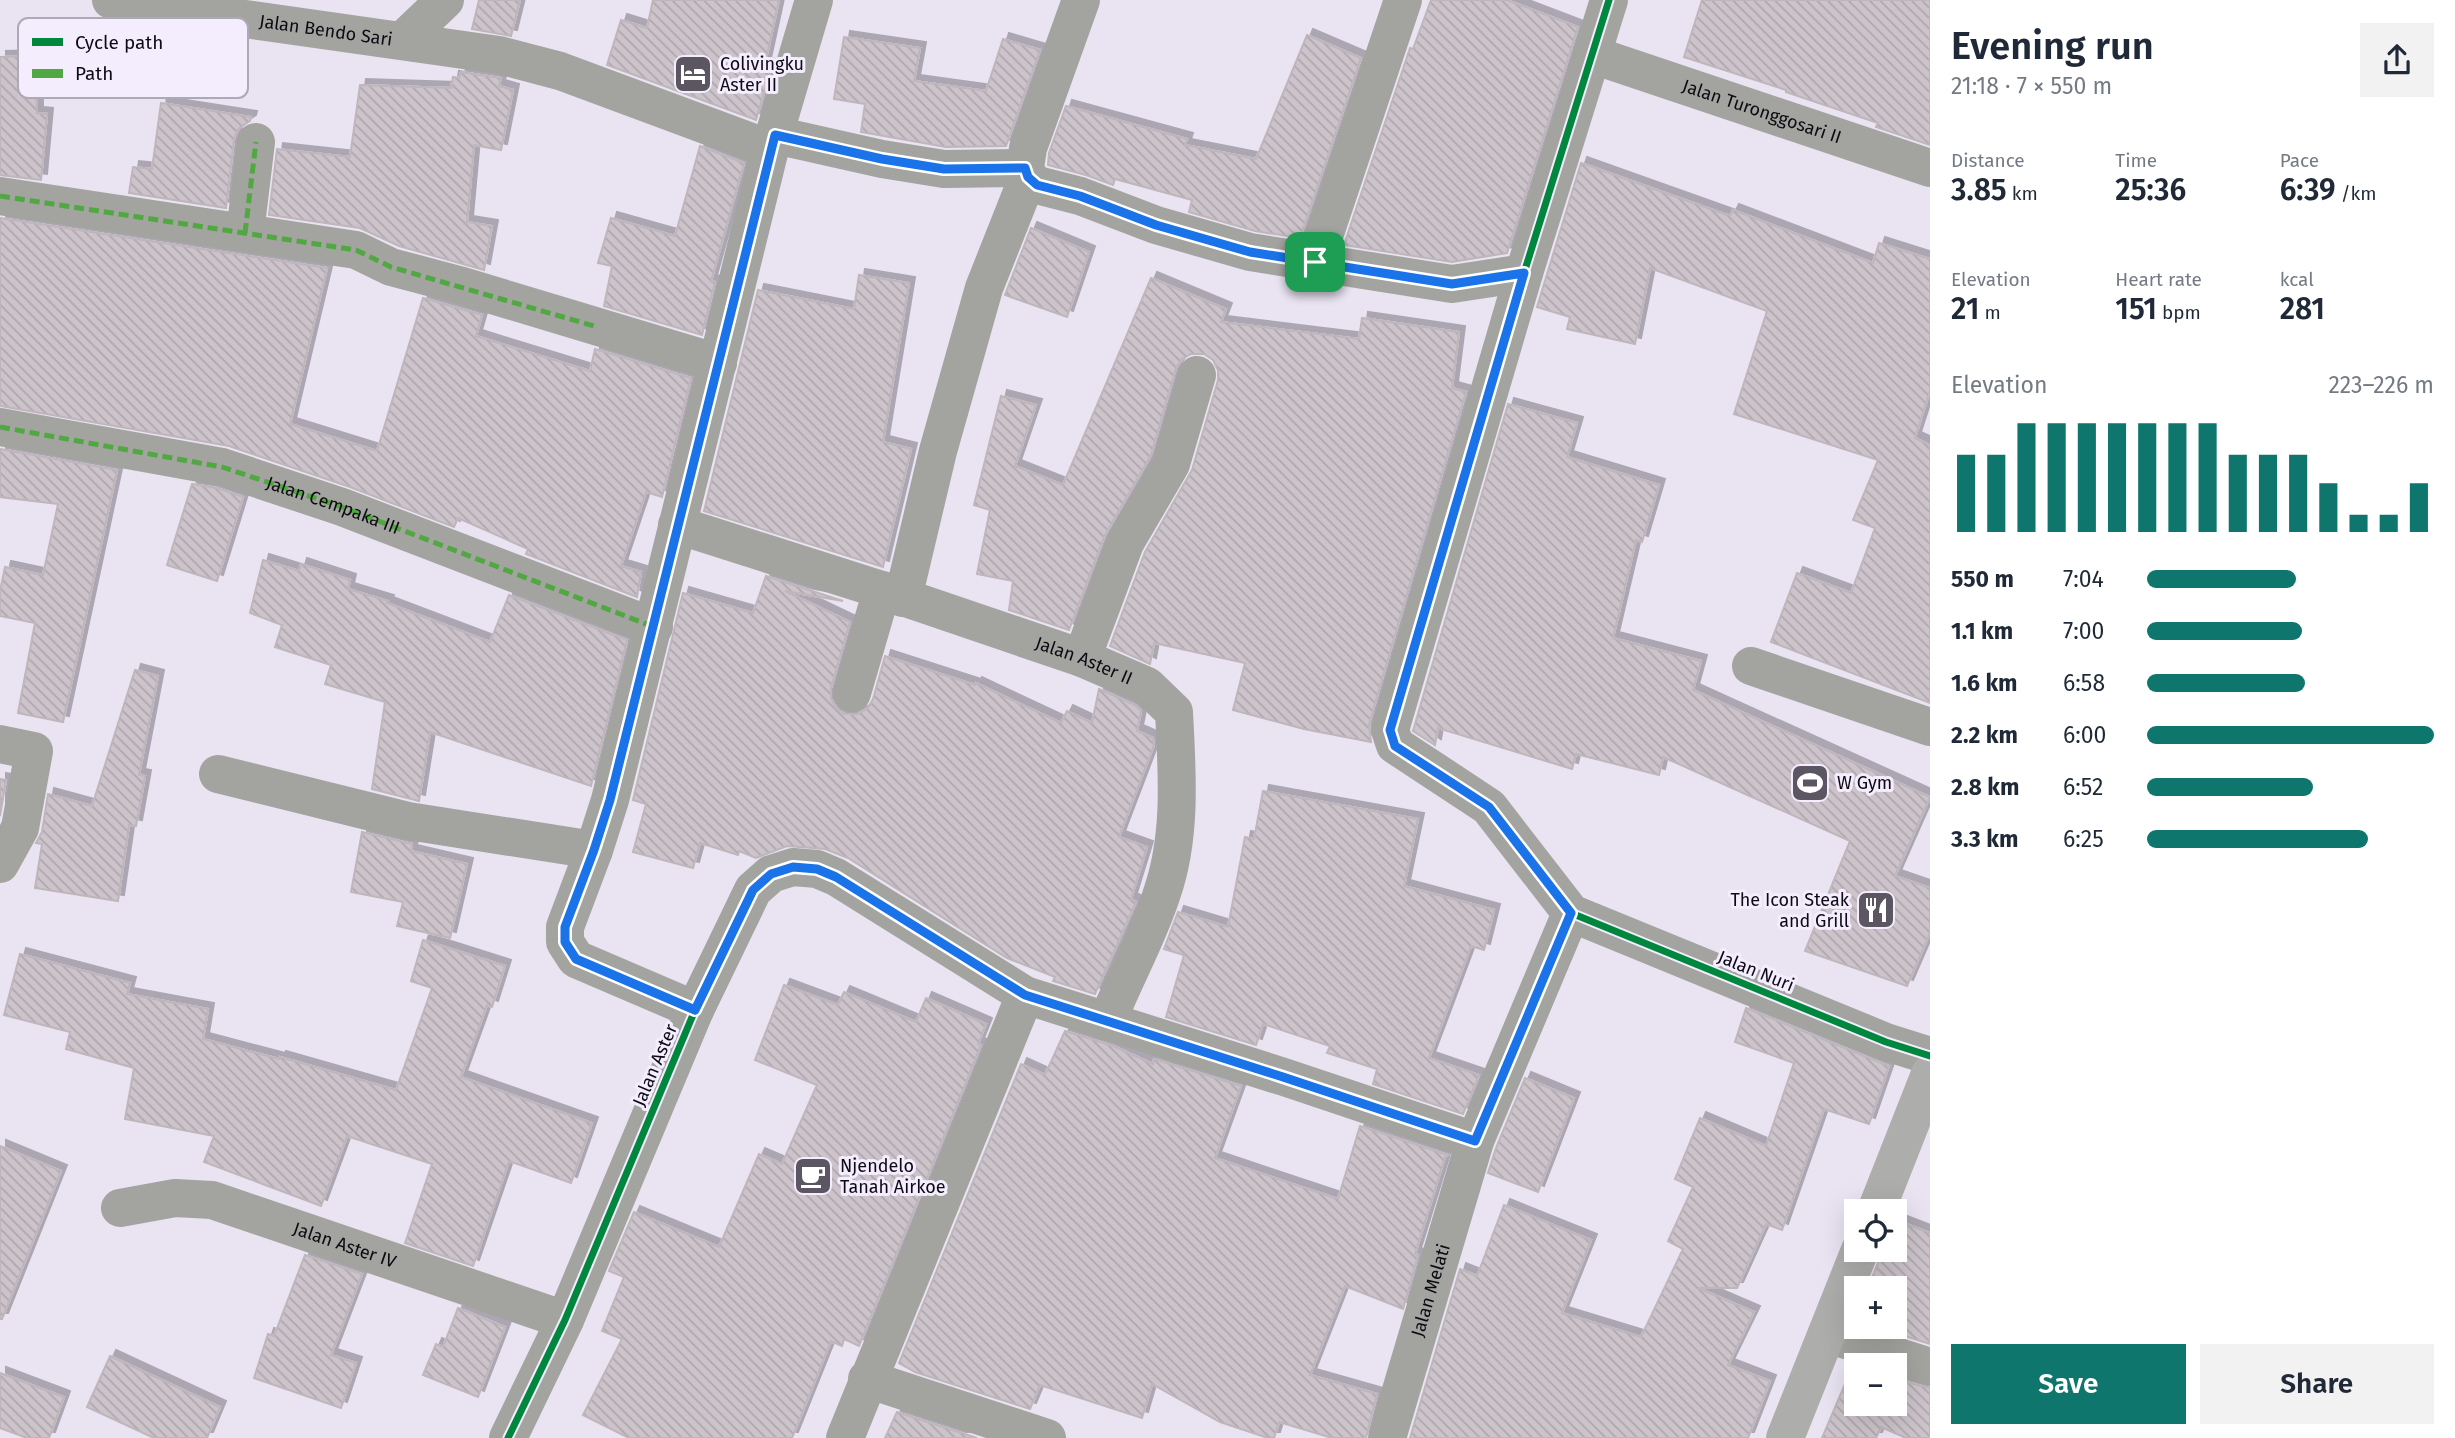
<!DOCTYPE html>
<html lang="en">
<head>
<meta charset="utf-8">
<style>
	:root { --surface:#fff; --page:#f2f2f3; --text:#1f2937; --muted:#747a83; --accent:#0f766e }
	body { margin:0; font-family:"Fira Sans",sans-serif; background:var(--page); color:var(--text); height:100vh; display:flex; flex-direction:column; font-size:26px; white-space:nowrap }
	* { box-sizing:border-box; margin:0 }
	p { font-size:23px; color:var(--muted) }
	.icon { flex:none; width:38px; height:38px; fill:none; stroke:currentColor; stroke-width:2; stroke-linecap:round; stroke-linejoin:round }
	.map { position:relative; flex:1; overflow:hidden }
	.panel { display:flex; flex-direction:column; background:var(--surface); width:525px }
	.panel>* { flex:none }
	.tools { position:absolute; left:1844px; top:1199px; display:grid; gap:14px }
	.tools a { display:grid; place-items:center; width:63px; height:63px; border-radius:0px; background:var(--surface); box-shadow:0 7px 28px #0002; font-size:35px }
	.pin { position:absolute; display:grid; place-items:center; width:60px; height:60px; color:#fff; margin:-30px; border-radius:14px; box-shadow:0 4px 10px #0006 }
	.round { display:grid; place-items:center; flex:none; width:74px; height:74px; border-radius:0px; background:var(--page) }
	.overview { display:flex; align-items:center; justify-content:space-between; height:119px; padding:0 21px }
	h1 { font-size:38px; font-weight:600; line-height:52px }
	.stats { display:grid; grid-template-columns:repeat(3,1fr); gap:10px; height:119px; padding:7px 21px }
	.stats div { display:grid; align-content:center }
	.stats b { font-size:30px; font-weight:600 }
	.stats small { font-size:19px; font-weight:400 }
	.stats p { font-size:19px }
	.chart { height:196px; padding:14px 21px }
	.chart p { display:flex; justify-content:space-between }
	.chart svg { width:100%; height:126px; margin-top:7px; stroke:var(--accent); stroke-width:6 }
	.button { display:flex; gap:14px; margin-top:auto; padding:14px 21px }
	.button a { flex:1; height:80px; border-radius:0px; background:var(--accent); color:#fff; font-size:28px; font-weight:600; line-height:80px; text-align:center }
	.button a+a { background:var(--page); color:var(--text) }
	ul { padding:0 21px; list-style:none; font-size:23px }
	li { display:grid; grid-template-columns:112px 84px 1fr; align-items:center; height:52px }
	li i { height:18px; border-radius:9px; background:var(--accent) }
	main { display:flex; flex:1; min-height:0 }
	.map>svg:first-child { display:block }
	.building { fill:url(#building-back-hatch); stroke:#bfb6bc; stroke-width:2; filter:url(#shadow) }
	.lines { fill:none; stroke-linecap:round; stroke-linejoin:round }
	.minor { stroke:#a3a49f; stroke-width:38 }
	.secondary { stroke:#adadab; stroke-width:38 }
	.quiet { stroke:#51a842; stroke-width:5; stroke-dasharray:10 5; stroke-linecap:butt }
	.cycleway-casing { stroke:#f3edfd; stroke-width:11 }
	.cycleway { stroke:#00873e; stroke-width:7 }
	.route-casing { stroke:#fff; stroke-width:14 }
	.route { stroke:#1a73e8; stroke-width:9 }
	.labels { text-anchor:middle; stroke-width:6; stroke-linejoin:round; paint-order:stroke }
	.street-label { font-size:18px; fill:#0e0a13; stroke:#f3edfd }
	.poi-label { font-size:18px; fill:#0e0a13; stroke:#f3edfd; text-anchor:start }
	.key { fill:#f3edfd; stroke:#aea9b7; stroke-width:2 }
	.key-label { font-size:19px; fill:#0e0a13 }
</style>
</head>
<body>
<main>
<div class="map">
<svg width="1930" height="1438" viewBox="0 0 1930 1438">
	<defs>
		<pattern id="building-back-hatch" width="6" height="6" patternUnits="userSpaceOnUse" patternTransform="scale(1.75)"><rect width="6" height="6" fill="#ccc4ca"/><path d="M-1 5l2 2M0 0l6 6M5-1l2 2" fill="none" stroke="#aea7ad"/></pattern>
		<filter id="shadow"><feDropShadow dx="6" dy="-6" stdDeviation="0" flood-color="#0004"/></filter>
	</defs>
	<rect width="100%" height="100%" fill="#e9e3f2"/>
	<g class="building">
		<polygon points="479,0 520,0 511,36 472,29"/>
		<polygon points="653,0 779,0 765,64 772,66 756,120 607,65 621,20 647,28"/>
		<polygon points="1431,0 1507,0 1578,27 1507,253 1452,262 1344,245 1410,48 1413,49"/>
		<polygon points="1702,0 1930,0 1930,145 1876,127 1878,123 1786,92 1786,90 1684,57"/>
		<polygon points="1307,35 1361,58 1300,238 1255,231 1189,212 1192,200 1115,179 1113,185 1086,175 1048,165 1049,153 1066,106 1187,139 1185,145 1256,159"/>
		<polygon points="844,37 920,48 914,81 986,91 1003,39 1040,50 1006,146 946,147 861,132 865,104 834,99"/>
		<polygon points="36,56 37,113 47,114 41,180 0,175 0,57"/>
		<polygon points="461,72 501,78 499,86 513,90 501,150 474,145 467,222 492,226 484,270 399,246 360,228 269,215 277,149 350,157 360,85 451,88 453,77 459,78"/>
		<polygon points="161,103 251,117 250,121 238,129 234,139 226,208 129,193 133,167 152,169"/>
		<polygon points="700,146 744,163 711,281 715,282 702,335 604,306 612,266 598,263 611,218 675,236"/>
		<polygon points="1581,163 1730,216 1733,210 1873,263 1879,243 1930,259 1930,391 1915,438 1930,445 1930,703 1771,642 1797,573 1851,593 1875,528 1853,520 1878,460 1734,414 1767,311 1650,268 1635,344 1567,329 1570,317 1537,307"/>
		<polygon points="0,218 327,268 290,424 377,451 423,298 482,315 476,336 590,371 595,349 691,378 662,497 646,492 621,566 641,572 637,597 526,554 528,549 458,518 454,527 350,487 229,446 0,406"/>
		<polygon points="1031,228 1089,252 1067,317 1005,295"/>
		<polygon points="859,275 909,283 883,442 911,449 883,567 704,511 758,290 854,309"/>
		<polygon points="1151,278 1226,309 1221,322 1359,339 1362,318 1459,332 1452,388 1466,392 1369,724 1371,742 1304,729 1233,710 1245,663 1154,643 1150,664 1110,646 1145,552 1192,470 1218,380 1218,370 1213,360 1204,354 1191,354 1182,359 1176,368 1151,455 1105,535 1069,630 1009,610 1013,581 977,574 990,510 974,505 1001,396 1036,405 1015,466 1063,485"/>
		<polygon points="1508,404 1577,423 1567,457 1659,485 1642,542 1636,540 1613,638 1701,661 1693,690 1930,797 1895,876 1930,888 1930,933 1907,986 1805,951 1850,841 1663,757 1659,775 1576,754 1572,769 1438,728 1435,745 1413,731"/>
		<polygon points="0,449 117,470 63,722 18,713 35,623 0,616 0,591 5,567 43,575 58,504 0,497"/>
		<polygon points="192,484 217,488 243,497 217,581 167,565"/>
		<polygon points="263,560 299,571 301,564 350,580 348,589 388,601 387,603 490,642 509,595 627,640 591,786 430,732 419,801 372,789 385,702 325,684 331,665 275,647 282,625 250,613"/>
		<polygon points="766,576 843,601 785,591 850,622 831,688 831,699 837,709 845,714 858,714 868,708 873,699 885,656 975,685 976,683 1061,723 1067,711 1092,723 1099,689 1135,705 1141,711 1137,731 1153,738 1154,745 1119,837 1147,847 1131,899 1136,902 1095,994 1053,981 1055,977 1007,958 848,858 825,849 787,846 756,858 739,851 738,855 700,843 693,868 633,852 646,804 633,800 683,593 753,613"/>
		<polygon points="135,670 158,676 139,775 145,776 136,826 129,825 118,901 35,888 42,844 36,843 42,832 48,794 92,806"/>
		<polygon points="0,779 6,780 0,816"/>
		<polygon points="1263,791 1418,819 1404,886 1494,910 1484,950 1471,946 1429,1058 1479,1075 1463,1114 1373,1084 1377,1069 1327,1053 1330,1046 1263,1024 1256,1045 1166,1017 1184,955 1164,949 1178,912 1228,927 1245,837 1254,839"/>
		<polygon points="362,832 412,844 411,851 467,864 450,938 397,926 403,902 351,892"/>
		<polygon points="423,940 505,966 492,1007 487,1005 461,1077 592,1123 571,1183 509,1161 473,1266 405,1243 432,1164 347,1136 321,1206 204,1162 214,1136 125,1119 134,1068 66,1049 70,1032 4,1015 20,954 130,983 127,994 208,1009 203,1039 279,1059 280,1057 396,1090 432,988 411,981"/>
		<polygon points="784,985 838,1005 844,992 916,1022 926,998 986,1024 978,1044 981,1045 859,1346 844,1339 842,1346 831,1341 792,1438 629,1438 583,1415 622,1339 602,1331 624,1277 609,1271 634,1212 719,1247 759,1154 782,1164 817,1085 755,1060"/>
		<polygon points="1746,1008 1889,1066 1869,1124 1824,1109 1782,1230 1766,1224 1737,1288 1698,1288 1754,1312 1728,1365 1770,1381 1748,1438 1410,1438 1460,1269 1477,1276 1504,1205 1591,1240 1562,1313 1641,1337 1683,1249 1668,1241 1693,1187 1675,1179 1700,1118 1766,1146 1794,1063 1735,1042"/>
		<polygon points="1065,1031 1113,1046 1153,1064 1154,1059 1241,1086 1215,1158 1338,1199 1360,1126 1448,1155 1445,1157 1415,1254 1418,1255 1403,1309 1345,1286 1310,1375 1377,1394 1366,1438 1332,1438 1279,1422 1274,1438 1268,1438 1220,1422 1152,1384 1142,1418 1040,1385 1030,1409 915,1372 899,1363 1021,1064 1045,1075"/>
		<polygon points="1525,1078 1574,1098 1538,1192 1488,1173 1496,1148"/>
		<polygon points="0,1146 61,1171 2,1319 0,1319"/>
		<polygon points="1896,1220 1930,1233 1930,1344 1895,1333 1895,1288 1868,1288 1883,1250 1895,1250"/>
		<polygon points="305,1255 362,1274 331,1355 356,1363 341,1408 254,1378 268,1334 274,1336"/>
		<polygon points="458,1308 505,1327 478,1397 423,1375 436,1344 443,1347"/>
		<polygon points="110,1356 220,1407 207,1438 154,1438 87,1407"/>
		<polygon points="1853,1365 1857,1367 1857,1404 1895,1404 1895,1379 1930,1388 1930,1438 1906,1438 1881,1427 1876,1438 1822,1438"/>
		<polygon points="0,1373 64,1397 49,1438 27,1438 0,1428"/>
		<polygon points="897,1412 977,1438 885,1438"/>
	</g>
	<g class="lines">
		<g class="minor">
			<path id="s1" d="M111 0 499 55 560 71 770 149"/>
			<polyline points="1081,0 1028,148 1025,168 1028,177 1037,185 1080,196 1156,225 1250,252 1452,284 1524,273"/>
			<polyline points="1609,0 1524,273 1390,730 1395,745 1489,807 1571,913 1886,1042 1930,1056"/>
			<polyline points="403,40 445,0"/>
			<path id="s2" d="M1593 55 1930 168"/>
			<polyline points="775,135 882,159 944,169 1025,168"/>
			<polyline points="0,196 356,250 391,267 459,285 718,363"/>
			<polyline points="245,233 256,142"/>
			<polyline points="1315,263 1403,0"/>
			<polyline points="0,427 222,467 342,507 654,627"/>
			<path id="s3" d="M677 525 882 590 1082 658 1147 686 1174 712C1177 772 1182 835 1162 893 1148 937 1124 979 1107 1022"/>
			<polyline points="903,598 938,451 984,288 1028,177"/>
			<polyline points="1082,658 1125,543 1171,464 1197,375"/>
			<polyline points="1751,666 1930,727"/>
			<polyline points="852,693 882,590"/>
			<polyline points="0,744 34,751 20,828 0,864"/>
			<polyline points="218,774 408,821 594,850"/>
			<polyline points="695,1010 576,959 565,942 565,927 594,850 610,800 770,149 814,0"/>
			<path id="s4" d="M120 1208 175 1198 212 1200 565 1320"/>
			<polyline points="1827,1334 1930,1367"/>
			<polyline points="867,1379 1047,1438"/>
			<polyline points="508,1438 565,1320 695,1010 753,890 771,874 793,867 817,869 836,877 1025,995 1284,1077 1475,1141"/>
			<polyline points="845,1438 1025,995"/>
			<path id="s5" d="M1387 1438 1475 1141 1571 913"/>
		</g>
		<g class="secondary">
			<polyline points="1876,1211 1930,1074"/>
			<polyline points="1785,1438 1860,1250"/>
		</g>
		<g class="quiet">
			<polyline points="0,196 356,250 391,267 594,326"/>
			<polyline points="245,233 256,142"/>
			<path id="s6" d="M0 427 222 467 342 507 654 627"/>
		</g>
		<defs>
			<g id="cycleway">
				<polyline points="1609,0 1524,273 1390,730 1395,745 1489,807 1571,913 1886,1042 1930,1056"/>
				<polyline points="508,1438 565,1320 695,1010 753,890 771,874 793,867 817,869 836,877 1025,995 1284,1077 1475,1141"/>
			</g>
		</defs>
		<use href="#cycleway" class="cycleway-casing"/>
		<use href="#cycleway" class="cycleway"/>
	</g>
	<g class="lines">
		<defs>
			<polygon id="route" points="775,135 882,159 944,169 1025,168 1028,177 1037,185 1080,196 1156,225 1250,252 1452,284 1524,273 1390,730 1395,746 1489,807 1571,913 1475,1141 1283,1077 1025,995 836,877 817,869 793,867 771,874 753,890 695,1010 576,959 565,942 565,927 594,850 610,800"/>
		</defs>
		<use href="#route" class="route-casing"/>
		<use href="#route" class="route"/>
	</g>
	<defs>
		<symbol id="hotel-square" viewBox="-11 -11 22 22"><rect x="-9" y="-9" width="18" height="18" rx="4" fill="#5b5661" stroke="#f3edfd"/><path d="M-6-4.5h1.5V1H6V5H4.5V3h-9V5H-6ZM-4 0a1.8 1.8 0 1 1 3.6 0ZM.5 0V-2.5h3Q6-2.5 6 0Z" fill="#fff"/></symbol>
		<symbol id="stadium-square" viewBox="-11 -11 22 22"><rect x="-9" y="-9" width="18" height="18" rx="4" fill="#5b5661" stroke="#f3edfd"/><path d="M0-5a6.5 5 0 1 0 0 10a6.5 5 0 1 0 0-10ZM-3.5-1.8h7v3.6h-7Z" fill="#fff"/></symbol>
		<symbol id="restaurant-square" viewBox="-11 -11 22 22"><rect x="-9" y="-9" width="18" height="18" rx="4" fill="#5b5661" stroke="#f3edfd"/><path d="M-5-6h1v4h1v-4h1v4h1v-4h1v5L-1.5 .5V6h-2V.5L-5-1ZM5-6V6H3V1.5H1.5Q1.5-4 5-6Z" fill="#fff"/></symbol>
		<symbol id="cafe-square" viewBox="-11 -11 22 22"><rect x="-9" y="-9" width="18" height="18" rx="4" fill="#5b5661" stroke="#f3edfd"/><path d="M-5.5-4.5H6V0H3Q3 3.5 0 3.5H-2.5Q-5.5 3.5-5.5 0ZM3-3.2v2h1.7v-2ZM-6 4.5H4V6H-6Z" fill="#fff"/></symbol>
	</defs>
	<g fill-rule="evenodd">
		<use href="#hotel-square" x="671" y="52" width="44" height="44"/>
		<use href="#stadium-square" x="1788" y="761" width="44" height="44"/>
		<use href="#restaurant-square" x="1854" y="888" width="44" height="44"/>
		<use href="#cafe-square" x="791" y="1154" width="44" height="44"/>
	</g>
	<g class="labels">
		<g class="street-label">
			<text dy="6" stroke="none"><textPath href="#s1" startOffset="217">Jalan Bendo Sari</textPath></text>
			<text dy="6" stroke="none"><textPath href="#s2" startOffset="178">Jalan Turonggosari II</textPath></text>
			<text dy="6" stroke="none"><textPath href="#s6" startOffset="343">Jalan Cempaka III</textPath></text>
			<text dy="6" stroke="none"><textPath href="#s3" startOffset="429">Jalan Aster II</textPath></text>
			<text transform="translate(1756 971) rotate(22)" y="6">Jalan Nuri</text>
			<text transform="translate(655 1065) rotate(-67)" y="6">Jalan Aster</text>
			<text dy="6" stroke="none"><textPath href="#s4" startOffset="233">Jalan Aster IV</textPath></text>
			<text dy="6" stroke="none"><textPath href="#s5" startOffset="154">Jalan Melati</textPath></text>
		</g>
		<g class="poi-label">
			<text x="720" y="70">Colivingku<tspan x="720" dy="21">Aster II</tspan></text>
			<text x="1837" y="789">W Gym</text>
			<text x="1849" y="906" text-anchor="end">The Icon Steak<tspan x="1849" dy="21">and Grill</tspan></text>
			<text x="840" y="1172">Njendelo<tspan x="840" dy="21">Tanah Airkoe</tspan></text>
		</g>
	</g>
	<rect x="18" y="18" width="230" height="80" rx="10" class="key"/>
	<rect x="32" y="38" width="31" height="8" fill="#00873e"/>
	<rect x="32" y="69" width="31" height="9" fill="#51a842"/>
	<g class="key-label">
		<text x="75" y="49">Cycle path</text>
		<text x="75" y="80">Path</text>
	</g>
</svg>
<div class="tools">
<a><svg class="icon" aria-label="locate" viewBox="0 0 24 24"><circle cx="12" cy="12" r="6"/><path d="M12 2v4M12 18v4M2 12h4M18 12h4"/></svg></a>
<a>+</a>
<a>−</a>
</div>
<div class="pin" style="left:1315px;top:262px;background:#1e9e55"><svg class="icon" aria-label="arrive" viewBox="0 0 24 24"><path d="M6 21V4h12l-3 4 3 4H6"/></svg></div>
</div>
<section class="panel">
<div class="overview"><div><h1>Evening run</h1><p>21:18 · 7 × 550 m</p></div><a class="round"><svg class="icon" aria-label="share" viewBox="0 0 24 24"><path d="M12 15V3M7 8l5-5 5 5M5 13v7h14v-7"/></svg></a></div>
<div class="stats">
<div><p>Distance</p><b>3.85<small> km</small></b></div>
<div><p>Time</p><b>25:36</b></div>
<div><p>Pace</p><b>6:39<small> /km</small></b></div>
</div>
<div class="stats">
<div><p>Elevation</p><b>21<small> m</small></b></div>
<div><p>Heart rate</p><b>151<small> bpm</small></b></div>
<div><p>kcal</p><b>281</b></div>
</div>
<div class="chart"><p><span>Elevation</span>223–226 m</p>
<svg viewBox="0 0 160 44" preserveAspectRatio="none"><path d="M5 44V17M15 44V17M25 44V6M35 44V6M45 44V6M55 44V6M65 44V6M75 44V6M85 44V6M95 44V17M105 44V17M115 44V17M125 44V27M135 44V38M145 44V38M155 44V27"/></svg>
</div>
<ul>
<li><b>550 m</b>7:04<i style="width:52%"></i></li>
<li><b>1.1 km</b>7:00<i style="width:54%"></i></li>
<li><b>1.6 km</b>6:58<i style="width:55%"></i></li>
<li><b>2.2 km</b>6:00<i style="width:100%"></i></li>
<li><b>2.8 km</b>6:52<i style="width:58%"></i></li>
<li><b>3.3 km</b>6:25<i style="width:77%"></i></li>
</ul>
<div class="button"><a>Save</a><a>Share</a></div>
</section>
</main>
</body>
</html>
